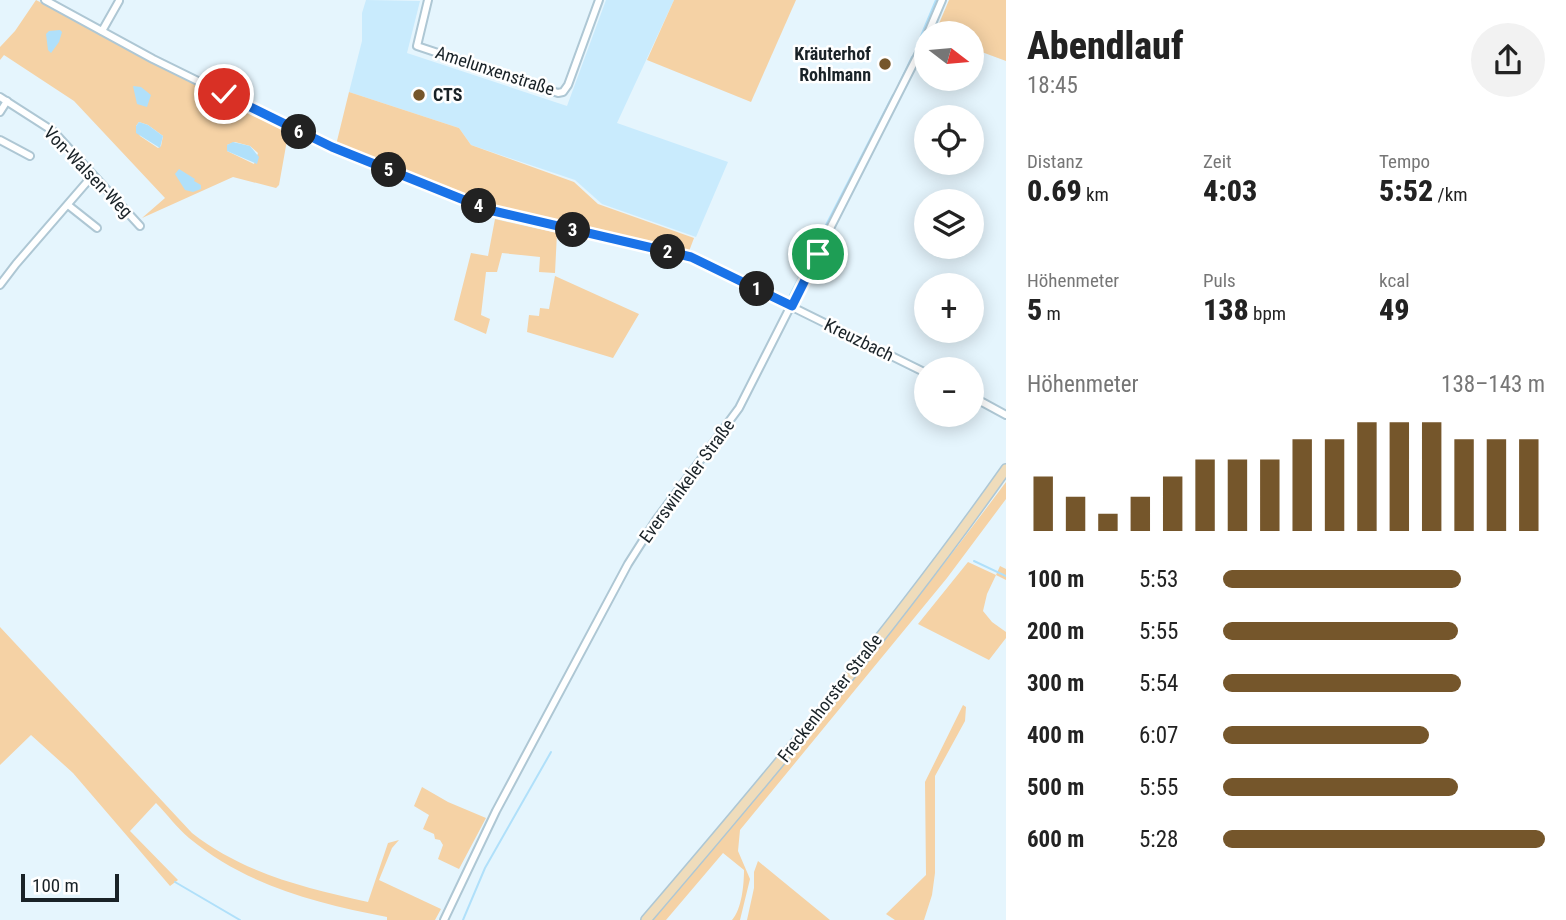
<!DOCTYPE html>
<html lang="de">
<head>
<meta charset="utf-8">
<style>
	:root { --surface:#fff; --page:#f2f2f2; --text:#222; --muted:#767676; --accent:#75562b }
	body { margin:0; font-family:"Roboto Condensed",sans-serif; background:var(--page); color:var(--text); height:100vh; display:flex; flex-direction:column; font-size:26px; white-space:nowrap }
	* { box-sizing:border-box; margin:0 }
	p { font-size:23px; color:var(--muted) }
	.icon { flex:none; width:38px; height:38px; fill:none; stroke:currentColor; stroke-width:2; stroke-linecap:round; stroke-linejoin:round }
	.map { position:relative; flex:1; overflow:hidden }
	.side { display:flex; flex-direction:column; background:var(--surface); width:560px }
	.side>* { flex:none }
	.needle { width:46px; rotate:106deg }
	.fabs { position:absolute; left:914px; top:21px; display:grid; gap:14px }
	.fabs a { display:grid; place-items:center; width:70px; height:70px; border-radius:50%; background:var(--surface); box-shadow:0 4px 18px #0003; font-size:35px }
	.scale { position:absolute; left:21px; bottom:18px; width:98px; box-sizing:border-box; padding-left:7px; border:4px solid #192227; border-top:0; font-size:19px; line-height:24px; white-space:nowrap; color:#192227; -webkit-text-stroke:5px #fff; paint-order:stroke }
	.pin { position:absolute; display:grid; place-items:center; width:60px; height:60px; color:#fff; margin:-30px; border:4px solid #fff; border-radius:50%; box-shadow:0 2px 7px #0007 }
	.km { position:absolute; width:35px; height:35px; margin:-18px; border-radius:50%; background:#222; color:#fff; font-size:19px; line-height:35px; text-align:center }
	.round { display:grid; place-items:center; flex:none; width:74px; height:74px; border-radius:37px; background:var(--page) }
	.summary { display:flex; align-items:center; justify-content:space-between; height:119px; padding:0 21px }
	h1 { font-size:38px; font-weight:800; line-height:52px }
	.metrics { display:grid; grid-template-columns:repeat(3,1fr); gap:10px; height:119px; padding:7px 21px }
	.metrics div { display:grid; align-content:center }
	.metrics b { font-size:30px; font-weight:800 }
	.metrics small { font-size:19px; font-weight:400 }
	.metrics p { font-size:19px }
	.chart { height:196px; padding:14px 21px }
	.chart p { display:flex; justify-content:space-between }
	.chart svg { width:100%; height:126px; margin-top:7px; stroke:var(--accent); stroke-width:6 }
	ul { padding:0 21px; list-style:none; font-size:23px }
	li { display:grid; grid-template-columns:112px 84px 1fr; align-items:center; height:52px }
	li i { height:18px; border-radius:9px; background:var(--accent) }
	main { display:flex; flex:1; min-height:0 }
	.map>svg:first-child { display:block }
	.built { fill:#c9ebfd }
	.green { fill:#f5d2a5; fill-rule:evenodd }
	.water { fill:#b0e0fa }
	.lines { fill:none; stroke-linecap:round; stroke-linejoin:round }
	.stream { stroke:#b0e0fa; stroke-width:2 }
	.street-casing { stroke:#aec7d4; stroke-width:10 }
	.secondary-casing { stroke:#aec7d4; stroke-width:12 }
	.street { stroke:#fff; stroke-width:6 }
	.secondary { stroke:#efdcbb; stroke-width:9 }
	.route-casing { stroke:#fff; stroke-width:14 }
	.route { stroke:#1a73e8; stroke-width:9 }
	.poi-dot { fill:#75562b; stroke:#fff; stroke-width:2.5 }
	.labels { text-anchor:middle; stroke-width:5; stroke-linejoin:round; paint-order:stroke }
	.poi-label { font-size:18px; font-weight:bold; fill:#192227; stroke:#fff; text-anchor:end }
	.street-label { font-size:18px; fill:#192227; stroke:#fff }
</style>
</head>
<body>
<main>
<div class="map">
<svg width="1006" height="920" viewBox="0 0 1006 920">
	<rect width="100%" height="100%" fill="#e5f5fd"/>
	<polygon class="built" points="366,0 420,1 407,53 567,106 606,0 674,0 617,123 728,162 696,237 602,204 575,180 471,145 459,128 349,92 362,41 362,13"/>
	<g class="green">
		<path d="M36 0 289 129 279 185 276 188 233 177 142 218 165 198 74 101 4 55 0 60V47L15 31ZM139 122 148 125 163 136 161 146 158 148 140 136 136 126ZM235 142 250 146 258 153 254 164 227 151V145Z"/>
		<polygon points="674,0 796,0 751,102 647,60"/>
		<polygon points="949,0 1006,0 1006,61 971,48 971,33 935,33"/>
		<polygon points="349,92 459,128 471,145 574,182 598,204 694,238 688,254 492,206 415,178 336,145"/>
		<polygon points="495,219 557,233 555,273 539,272 540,257 502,253 497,272 486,272 481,315 490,319 486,334 454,320 471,253 488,256"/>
		<polygon points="555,276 639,314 613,358 527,332 529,315 539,316 540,308 549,309"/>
		<path d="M1006 482V499L947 578 740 830 738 851 750 879 740 920H732C742 909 744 884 744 870L723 853 666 920H653C775 777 894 632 1006 482Z"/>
		<polygon points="968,562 996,575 1000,566 1006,569 1006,580 996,575 987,594 983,611 992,622 1006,632 1006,638 989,660 918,624"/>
		<path d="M0 627 192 833C243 873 305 888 368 902L388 843 399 840 392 848 379 880 441 909 435 920H387V917C316 903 247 886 189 838 177 828 167 814 156 803L130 831 178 880 170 886 73 773 31 735 0 765Z"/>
		<polygon points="963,705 966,707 965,721 935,776 935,873 932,895 924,920 895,920 886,914 926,875 925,782"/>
		<polygon points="422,787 448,802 486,818 459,869 438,859 443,845 440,840 435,839 434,834 423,829 429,815 414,806"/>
		<polygon points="758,861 830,920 747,920 754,888 754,872"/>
	</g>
	<g class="water">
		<polygon points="60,30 62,32 59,42 51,53 48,50 46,34 49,31"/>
		<polygon points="133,86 141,87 151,95 147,107 137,104"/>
		<polygon points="139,122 148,125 163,136 160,148 136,133 136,126"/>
		<polygon points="233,142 250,146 259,157 257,164 227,151 227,145"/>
		<polygon points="179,169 195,179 194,181 201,185 201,189 193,192 185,190 175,174"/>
	</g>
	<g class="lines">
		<g class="stream">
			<polyline points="916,48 936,0"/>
			<polyline points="899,84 912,57"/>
			<polyline points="790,295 893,95"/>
			<polyline points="974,561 1006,576"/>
			<polyline points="175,882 240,920"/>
			<polyline points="463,920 485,868 551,752"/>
		</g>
		<defs>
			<g id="street">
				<polyline points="45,0 153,59 332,147 489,210 691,257 926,373"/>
				<polyline points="428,0 417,46 558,93 563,92 568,85 599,0"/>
				<polyline points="102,31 119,1"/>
				<polyline points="928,33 942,0"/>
				<polyline points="0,97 53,131 140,226"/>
				<polyline points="0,112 7,101"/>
				<polyline points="0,140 30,156"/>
				<polyline points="68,205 97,228"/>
				<polyline points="0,285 16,264 93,175"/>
				<polyline points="971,396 1006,415"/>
				<polyline points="444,920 496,811 628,564 656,520 739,408 926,39"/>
			</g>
			<path id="secondary" d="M646 920C771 774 895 626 1006 469"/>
		</defs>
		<use href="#street" class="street-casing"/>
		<use href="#secondary" class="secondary-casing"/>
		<use href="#street" class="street"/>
		<use href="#secondary" class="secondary"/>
	</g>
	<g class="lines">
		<defs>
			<polyline id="route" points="224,94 332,147 489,210 691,257 792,306 818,254"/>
		</defs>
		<use href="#route" class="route-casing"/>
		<use href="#route" class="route"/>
	</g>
	<g class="poi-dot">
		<circle cx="885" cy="64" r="7"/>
		<circle cx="419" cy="95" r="7"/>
	</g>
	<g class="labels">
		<g class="poi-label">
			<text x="871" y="60">Kräuterhof<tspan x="871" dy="21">Rohlmann</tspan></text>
			<text x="433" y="101" text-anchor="start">CTS</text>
		</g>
		<g class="street-label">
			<text transform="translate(495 71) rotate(18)" y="6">Amelunxenstraße</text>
			<text transform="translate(88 172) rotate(46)" y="6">Von-Walsen-Weg</text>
			<text transform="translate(859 340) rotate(26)" y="6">Kreuzbach</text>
			<text transform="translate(687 481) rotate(-54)" y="6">Everswinkeler Straße</text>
			<text transform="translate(830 698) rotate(-52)" y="6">Freckenhorster Straße</text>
		</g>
	</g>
</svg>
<div class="fabs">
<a><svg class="needle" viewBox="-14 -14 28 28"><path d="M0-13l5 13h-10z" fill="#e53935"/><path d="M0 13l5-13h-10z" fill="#767676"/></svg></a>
<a><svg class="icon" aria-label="locate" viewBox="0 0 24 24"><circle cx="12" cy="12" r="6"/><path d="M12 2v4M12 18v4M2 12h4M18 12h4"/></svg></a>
<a><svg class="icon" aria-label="layers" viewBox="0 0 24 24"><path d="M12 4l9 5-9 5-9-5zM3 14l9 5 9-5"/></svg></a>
<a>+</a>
<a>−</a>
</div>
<div class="scale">100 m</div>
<div class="pin" style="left:818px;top:254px;background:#1e9e55"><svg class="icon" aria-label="arrive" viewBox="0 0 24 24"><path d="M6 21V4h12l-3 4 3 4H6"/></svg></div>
<div class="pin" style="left:224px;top:94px;background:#d93025"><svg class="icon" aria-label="check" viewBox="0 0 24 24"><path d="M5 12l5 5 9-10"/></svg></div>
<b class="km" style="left:757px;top:289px">1</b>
<b class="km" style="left:668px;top:252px">2</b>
<b class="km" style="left:573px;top:230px">3</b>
<b class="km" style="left:479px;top:206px">4</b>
<b class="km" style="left:389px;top:170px">5</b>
<b class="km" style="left:299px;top:132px">6</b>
</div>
<section class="side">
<div class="summary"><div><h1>Abendlauf</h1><p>18:45</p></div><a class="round"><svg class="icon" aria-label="share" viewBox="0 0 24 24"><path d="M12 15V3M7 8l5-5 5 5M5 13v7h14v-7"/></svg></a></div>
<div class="metrics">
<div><p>Distanz</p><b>0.69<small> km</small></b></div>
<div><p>Zeit</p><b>4:03</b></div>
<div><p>Tempo</p><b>5:52<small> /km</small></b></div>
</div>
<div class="metrics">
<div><p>Höhenmeter</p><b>5<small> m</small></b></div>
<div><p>Puls</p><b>138<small> bpm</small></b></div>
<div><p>kcal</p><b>49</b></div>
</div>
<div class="chart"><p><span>Höhenmeter</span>138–143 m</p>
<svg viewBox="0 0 160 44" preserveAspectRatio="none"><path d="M5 44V25M15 44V32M25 44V38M35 44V32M45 44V25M55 44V19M65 44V19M75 44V19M85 44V12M95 44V12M105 44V6M115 44V6M125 44V6M135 44V12M145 44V12M155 44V12"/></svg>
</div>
<ul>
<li><b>100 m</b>5:53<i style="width:74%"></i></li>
<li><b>200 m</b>5:55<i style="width:73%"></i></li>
<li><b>300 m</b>5:54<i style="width:74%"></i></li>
<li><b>400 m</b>6:07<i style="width:64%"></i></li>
<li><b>500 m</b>5:55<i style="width:73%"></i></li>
<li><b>600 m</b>5:28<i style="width:100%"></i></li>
</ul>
</section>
</main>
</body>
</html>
